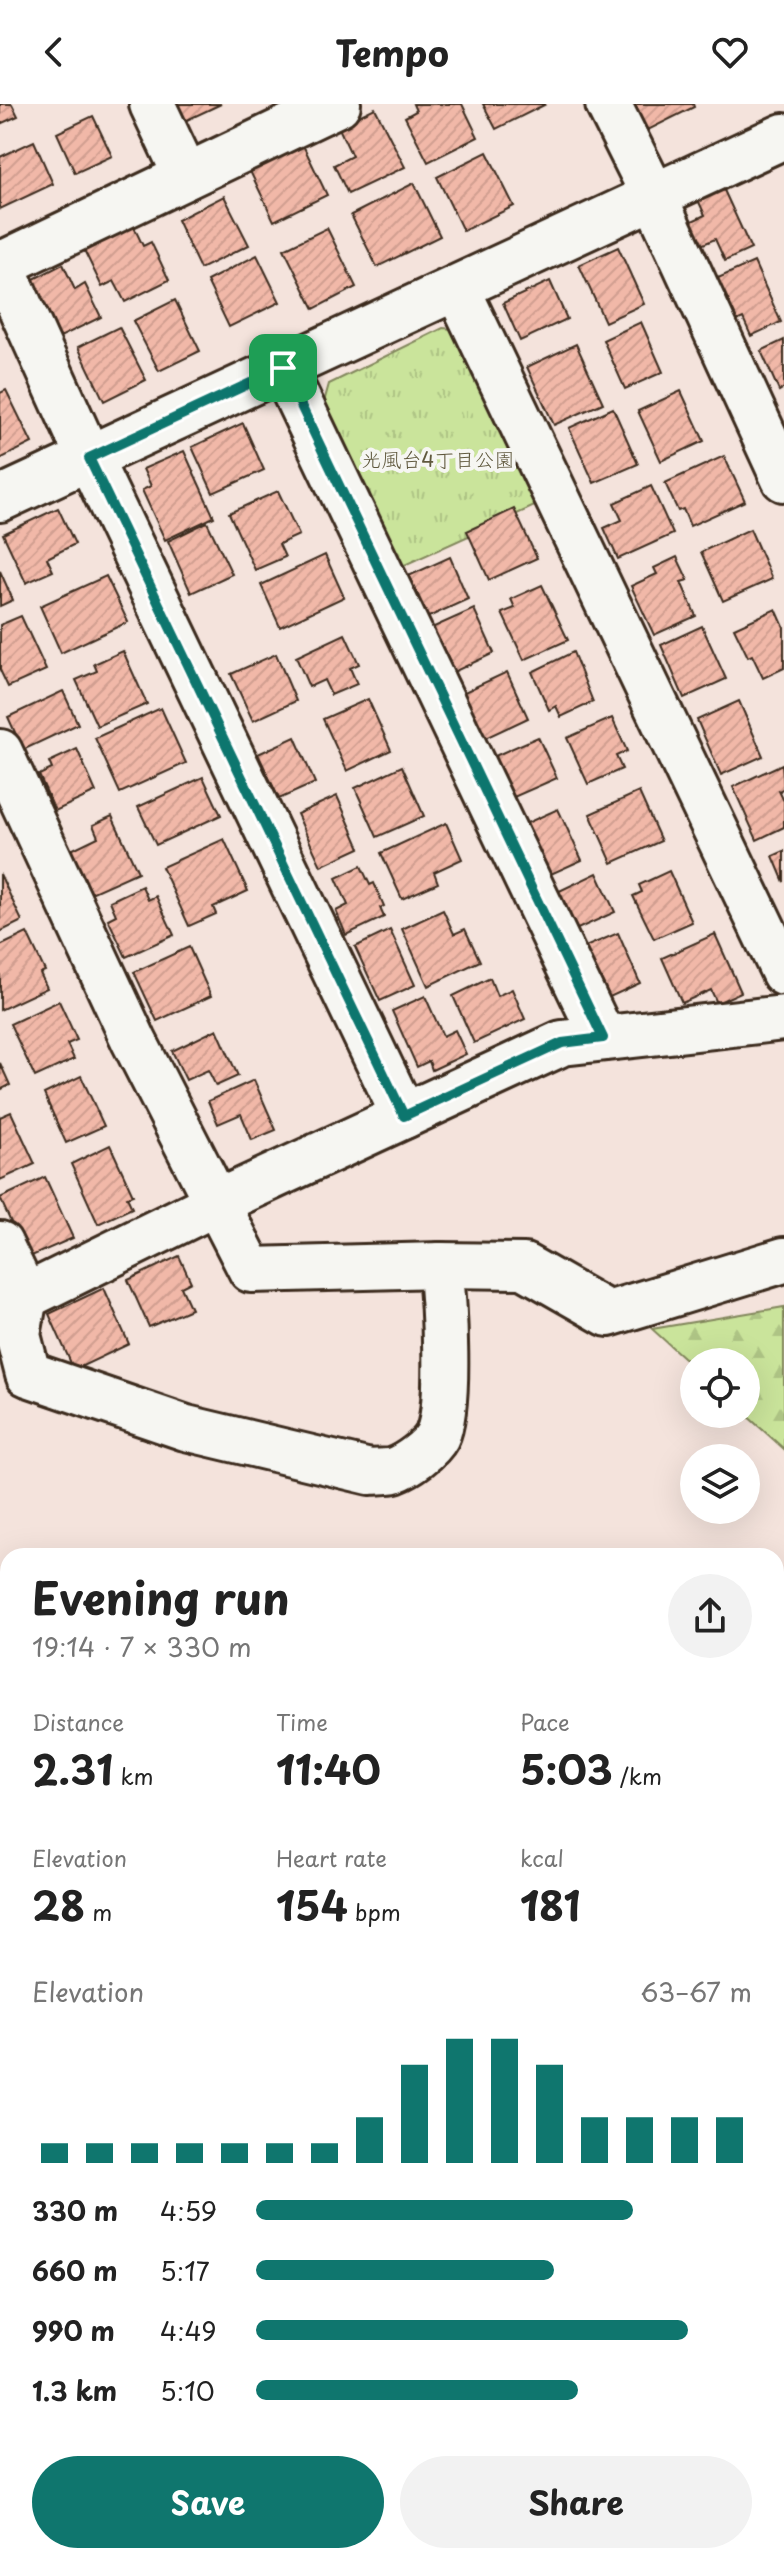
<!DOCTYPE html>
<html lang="en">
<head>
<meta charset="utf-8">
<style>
	:root { --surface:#fff; --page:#f2f2f2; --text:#222; --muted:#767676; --accent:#0f766e }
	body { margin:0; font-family:"Playpen Sans","Klee One",sans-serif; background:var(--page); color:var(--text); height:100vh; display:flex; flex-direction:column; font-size:30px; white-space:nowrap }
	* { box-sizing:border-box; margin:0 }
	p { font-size:26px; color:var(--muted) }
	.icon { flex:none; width:44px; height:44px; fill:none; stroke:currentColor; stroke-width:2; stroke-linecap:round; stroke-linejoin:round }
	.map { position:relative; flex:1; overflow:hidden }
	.side { position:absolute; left:0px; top:1444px; width:784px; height:1016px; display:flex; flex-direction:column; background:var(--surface); border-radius:24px 24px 0 0; box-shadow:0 8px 32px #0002 }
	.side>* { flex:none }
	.fabs { position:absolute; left:680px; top:1244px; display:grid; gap:16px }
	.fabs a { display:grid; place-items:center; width:80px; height:80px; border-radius:50%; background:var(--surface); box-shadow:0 8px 32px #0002; font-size:40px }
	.pin { position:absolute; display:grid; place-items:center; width:68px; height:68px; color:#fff; margin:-34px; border-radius:16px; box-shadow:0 4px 12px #0006 }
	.round { display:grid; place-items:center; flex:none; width:84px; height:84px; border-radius:42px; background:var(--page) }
	.head { display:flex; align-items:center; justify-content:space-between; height:136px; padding:0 32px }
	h1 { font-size:44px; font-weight:700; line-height:60px }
	.figures { display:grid; grid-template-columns:repeat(3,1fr); gap:12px; height:136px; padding:8px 32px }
	.figures div { display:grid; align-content:center }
	.figures b { font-size:40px; font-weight:700 }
	.figures small { font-size:22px; font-weight:400 }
	.figures p { font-size:22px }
	.chart { height:224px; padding:16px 32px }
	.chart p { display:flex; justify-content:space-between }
	.chart svg { width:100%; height:144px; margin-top:8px; stroke:var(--accent); stroke-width:6 }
	.action { display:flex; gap:16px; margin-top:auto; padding:16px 32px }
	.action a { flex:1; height:92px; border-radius:48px; background:var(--accent); color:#fff; font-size:32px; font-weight:700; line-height:92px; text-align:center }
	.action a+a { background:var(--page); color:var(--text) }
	ul { padding:0 32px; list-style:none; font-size:26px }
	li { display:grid; grid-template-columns:128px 96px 1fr; align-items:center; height:60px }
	li i { height:20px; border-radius:10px; background:var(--accent) }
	header { display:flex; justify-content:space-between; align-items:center; height:104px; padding:0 32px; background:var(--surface); font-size:36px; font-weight:700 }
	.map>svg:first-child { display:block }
	.forest { fill:url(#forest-firs); stroke:#82875c; stroke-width:2 }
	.park { fill:url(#park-tufts); stroke:#82875c; stroke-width:2 }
	.building { fill:url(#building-hatch); stroke:#3b2a1e; stroke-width:2 }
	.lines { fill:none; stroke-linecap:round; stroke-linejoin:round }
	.minor-casing { stroke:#3b2a1e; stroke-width:50 }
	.minor { stroke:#f6f6f2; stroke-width:44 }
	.route-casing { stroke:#fff; stroke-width:16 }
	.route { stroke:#0f766e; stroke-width:10 }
	.labels { text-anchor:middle; stroke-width:8; stroke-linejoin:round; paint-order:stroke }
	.park-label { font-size:20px; fill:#5f583d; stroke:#f6f6f2 }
</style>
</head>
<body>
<header><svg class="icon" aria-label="back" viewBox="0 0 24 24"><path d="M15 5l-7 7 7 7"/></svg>Tempo<svg class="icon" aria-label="heart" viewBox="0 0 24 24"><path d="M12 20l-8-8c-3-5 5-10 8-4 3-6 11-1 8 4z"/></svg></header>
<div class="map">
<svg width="784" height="2460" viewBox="0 0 784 2460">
	<defs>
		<pattern id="forest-firs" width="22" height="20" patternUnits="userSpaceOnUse" patternTransform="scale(2)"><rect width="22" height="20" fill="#cae49b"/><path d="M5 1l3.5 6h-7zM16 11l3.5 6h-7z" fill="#aec485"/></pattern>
		<pattern id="park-tufts" width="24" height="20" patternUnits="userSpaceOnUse" patternTransform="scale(2)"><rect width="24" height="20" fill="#cae49b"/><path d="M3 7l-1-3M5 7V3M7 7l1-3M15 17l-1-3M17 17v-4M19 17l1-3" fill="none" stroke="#aec485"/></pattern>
		<pattern id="building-hatch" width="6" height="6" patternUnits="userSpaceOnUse" patternTransform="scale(2)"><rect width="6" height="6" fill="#f1b8a8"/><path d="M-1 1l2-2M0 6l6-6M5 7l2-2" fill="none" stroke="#d09e90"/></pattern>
	</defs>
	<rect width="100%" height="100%" fill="#f4e3dc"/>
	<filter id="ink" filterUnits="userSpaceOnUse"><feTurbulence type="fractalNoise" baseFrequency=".0125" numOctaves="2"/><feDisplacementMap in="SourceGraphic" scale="16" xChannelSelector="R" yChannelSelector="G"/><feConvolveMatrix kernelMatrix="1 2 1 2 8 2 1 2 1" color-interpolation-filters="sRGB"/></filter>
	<g filter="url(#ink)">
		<g class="forest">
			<polygon points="784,1203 784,1345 745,1310 746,1258 694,1258 694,1263 652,1225"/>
			<polygon points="0,2040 8,2097 8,2452 129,2452 140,2460 0,2460"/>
		</g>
		<polygon class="park" points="443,224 462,226 539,400 398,464 324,298 329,280"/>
		<g class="building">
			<polygon points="0,0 12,0 18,12 0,20"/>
			<polygon points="178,0 221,0 185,17"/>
			<polygon points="413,0 462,0 478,33 428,58 405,13 416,7"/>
			<polygon points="483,0 546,0 496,25"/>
			<polygon points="621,0 693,0 694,3 636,32"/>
			<polygon points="375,4 405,63 348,90 334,61 352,52 338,22"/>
			<polygon points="93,12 112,52 75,69 57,29"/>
			<polygon points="34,37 53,80 0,105 0,53"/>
			<polygon points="301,37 327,91 274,117 248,63"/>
			<polygon points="487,48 514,102 463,127 437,73"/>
			<polygon points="414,79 440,132 377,163 351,111"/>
			<polygon points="723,84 751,145 725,157 715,135 701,141 690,118 705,111 698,96"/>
			<polygon points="224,92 249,141 200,165 177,116"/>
			<polygon points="133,121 143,142 151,138 169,176 125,198 114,177 102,183 84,146"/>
			<polygon points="327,124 356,183 314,205 284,145"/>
			<polygon points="618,143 644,200 605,218 579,161"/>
			<polygon points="257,151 280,198 229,223 207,177"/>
			<polygon points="754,158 781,218 751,232 743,214 728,221 709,178"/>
			<polygon points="63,160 75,186 85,180 101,213 56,235 28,178"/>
			<polygon points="550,177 567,215 520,237 503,199"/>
			<polygon points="175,196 200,247 159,267 133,217"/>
			<polygon points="641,218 663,268 625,285 603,236"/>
			<polygon points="119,223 146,276 104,297 78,243"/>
			<polygon points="784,236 784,284 779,287 761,247"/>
			<polygon points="576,240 603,299 554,321 527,263"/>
			<polygon points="6,286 32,339 0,355 0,289"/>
			<polygon points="681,287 704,337 661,357 638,307"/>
			<polygon points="613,304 638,360 594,379 569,324"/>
			<polygon points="243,319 264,366 213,389 192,343"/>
			<polygon points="184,347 214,413 165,436 142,386 151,382 143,365"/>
			<polygon points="724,352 745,397 690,422 683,405 678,407 665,379"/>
			<polygon points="651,382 673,430 618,455 604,424 622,416 614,399"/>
			<polygon points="278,387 299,431 279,440 285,453 255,466 229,409"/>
			<polygon points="58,404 75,440 47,454 53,467 26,479 3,430"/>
			<polygon points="514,405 537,454 489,476 467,427"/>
			<polygon points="207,418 232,470 191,489 168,437"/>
			<polygon points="750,425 772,475 723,497 701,448"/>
			<polygon points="325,451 344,493 280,523 261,481"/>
			<polygon points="450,453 468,495 420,517 402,475"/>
			<polygon points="677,453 688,476 681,478 696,512 654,531 631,482 657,470 654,464"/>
			<polygon points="0,467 13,496 0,502"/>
			<polygon points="106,472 128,518 61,549 40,502"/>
			<polygon points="542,481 568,536 524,556 502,509 515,504 511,495"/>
			<polygon points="474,505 494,549 445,572 425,527"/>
			<polygon points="776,505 784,523 784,564 763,574 752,551 748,553 734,524"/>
			<polygon points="21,512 46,566 8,583 0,566 0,521"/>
			<polygon points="702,522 726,575 684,594 661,541"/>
			<polygon points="345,530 359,560 350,564 357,580 331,591 324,576 309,583 296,553"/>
			<polygon points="123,547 147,600 97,622 76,576 97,567 94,560"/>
			<polygon points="573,548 593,598 561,613 556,602 549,606 532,568"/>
			<polygon points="276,550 296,597 253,617 231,570"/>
			<polygon points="507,568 528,614 481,636 460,590"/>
			<polygon points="63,587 78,620 23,646 8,613"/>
			<polygon points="368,595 391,646 347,667 323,615"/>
			<polygon points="739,597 763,652 721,671 697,616"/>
			<polygon points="161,604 186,659 120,689 95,634"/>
			<polygon points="612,614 627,647 616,652 622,665 588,680 567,634"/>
			<polygon points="295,633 315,679 279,695 258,650"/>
			<polygon points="538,633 557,674 507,696 488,655"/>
			<polygon points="77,645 96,688 55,707 39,671 52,665 49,658"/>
			<polygon points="782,660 784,684 779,687 784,697 784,723 757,736 733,683"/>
			<polygon points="402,662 424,712 377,733 355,684"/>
			<polygon points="203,673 221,711 156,741 138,703"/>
			<polygon points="639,688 661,737 612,759 590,710"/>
			<polygon points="337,692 360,744 321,762 297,710"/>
			<polygon points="558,705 582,756 542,774 518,723"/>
			<polygon points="112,712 138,768 91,789 71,746 98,733 93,721"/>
			<polygon points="446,719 462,755 434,768 438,779 402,795 381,749"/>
			<polygon points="224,735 248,787 213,803 216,810 189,822 162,763"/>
			<polygon points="784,747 784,778 773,752"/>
			<polygon points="361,762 370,781 374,779 384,802 380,804 384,813 346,831 336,807 348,801 336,774"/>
			<polygon points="669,767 692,818 654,835 633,792 642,788 639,781"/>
			<polygon points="597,769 615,808 571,828 553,790"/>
			<polygon points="0,770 22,817 0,828"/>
			<polygon points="142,782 148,796 156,792 174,831 126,853 108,815 116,811 110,797"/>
			<polygon points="443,806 454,830 465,825 480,857 428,882 402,825"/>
			<polygon points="390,826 415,881 380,897 355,843"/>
			<polygon points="27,829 45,867 40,869 47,884 0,906 0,842"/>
			<polygon points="618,829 640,879 601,897 578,846"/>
			<polygon points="715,830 741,888 717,899 711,886 682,899 662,854"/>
			<polygon points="189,843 211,892 157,917 134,868"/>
			<polygon points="490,874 497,892 512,885 525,915 474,939 453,892"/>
			<polygon points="425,892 443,932 455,926 466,950 432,966 429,957 417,963 392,907"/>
			<polygon points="59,897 77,936 67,940 74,955 35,973 10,920"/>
			<polygon points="217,925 238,972 216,982 208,966 186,976 172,947"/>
			<polygon points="0,959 10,981 0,986"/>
			<polygon points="81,972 104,1022 66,1039 44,990"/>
			<polygon points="254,976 276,1026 252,1036 241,1010 218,1020 208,997"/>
			<polygon points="11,1008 35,1060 0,1076 0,1013"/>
			<polygon points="110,1041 133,1091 127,1093 132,1104 98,1120 71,1060"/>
			<polygon points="45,1073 73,1134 27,1154 0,1094"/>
			<polygon points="179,1152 191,1178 181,1183 191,1205 149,1223 128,1176"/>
			<polygon points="104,1184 129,1240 74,1266 49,1210"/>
			<rect x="776" y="2069" width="8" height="31"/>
			<rect x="776" y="2273" width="8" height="44"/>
		</g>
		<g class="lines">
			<defs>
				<g id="minor">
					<polyline points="152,0 186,72"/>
					<polyline points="608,0 654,92 784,375"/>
					<polyline points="0,158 81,337 404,1012"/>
					<polyline points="0,161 338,0"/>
					<polyline points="457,184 784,869"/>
					<polyline points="283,264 603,934"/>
					<polyline points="0,395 784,32"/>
					<polyline points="0,648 134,937 251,1166 440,1161 524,1162 608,1210 784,1156"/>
					<path d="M0 1140 25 1192 18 1231 28 1270 186 1324 370 1368C377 1367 387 1368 394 1366 408 1361 430 1345 437 1332 451 1304 444 1194 440 1161"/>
					<polyline points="0,1205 216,1099 562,939 784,914"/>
					<polyline points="0,1885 8,1927"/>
					<polyline points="776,2045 784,2045"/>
					<polyline points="776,2227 784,2227"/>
					<polyline points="776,2445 784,2445"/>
					<polyline points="201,2452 215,2460"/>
				</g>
			</defs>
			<use href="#minor" class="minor-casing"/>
			<use href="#minor" class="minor"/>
		</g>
	</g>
	<g class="lines" filter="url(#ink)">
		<defs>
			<polygon id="route" points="283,264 603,934 562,939 404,1012 89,354"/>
		</defs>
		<use href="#route" class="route-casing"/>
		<use href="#route" class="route"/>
	</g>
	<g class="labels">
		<g class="park-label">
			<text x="438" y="363">光風台4丁目公園</text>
		</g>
	</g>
</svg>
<div class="fabs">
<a><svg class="icon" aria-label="locate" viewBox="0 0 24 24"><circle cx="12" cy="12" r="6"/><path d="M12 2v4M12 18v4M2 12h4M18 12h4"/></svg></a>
<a><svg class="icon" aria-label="layers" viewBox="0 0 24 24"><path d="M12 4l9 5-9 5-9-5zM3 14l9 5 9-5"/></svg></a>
</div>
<div class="pin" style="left:283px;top:264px;background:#1e9e55"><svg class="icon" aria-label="arrive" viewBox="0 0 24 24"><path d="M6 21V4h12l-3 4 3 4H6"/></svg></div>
<section class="side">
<div class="head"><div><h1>Evening run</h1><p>19:14 · 7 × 330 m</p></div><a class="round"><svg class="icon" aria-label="share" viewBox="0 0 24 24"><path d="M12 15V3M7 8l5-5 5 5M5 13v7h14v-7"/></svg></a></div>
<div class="figures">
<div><p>Distance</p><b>2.31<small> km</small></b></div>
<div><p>Time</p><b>11:40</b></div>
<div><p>Pace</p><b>5:03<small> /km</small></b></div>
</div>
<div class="figures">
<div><p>Elevation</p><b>28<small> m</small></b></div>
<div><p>Heart rate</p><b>154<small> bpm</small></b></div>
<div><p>kcal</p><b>181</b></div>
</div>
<div class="chart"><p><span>Elevation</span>63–67 m</p>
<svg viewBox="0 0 160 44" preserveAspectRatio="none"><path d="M5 44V38M15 44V38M25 44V38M35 44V38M45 44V38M55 44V38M65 44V38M75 44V30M85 44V14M95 44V6M105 44V6M115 44V14M125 44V30M135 44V30M145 44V30M155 44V30"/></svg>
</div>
<ul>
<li><b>330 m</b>4:59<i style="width:76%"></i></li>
<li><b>660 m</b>5:17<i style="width:60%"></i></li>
<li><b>990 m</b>4:49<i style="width:87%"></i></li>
<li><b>1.3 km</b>5:10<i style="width:65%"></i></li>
</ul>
<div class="action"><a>Save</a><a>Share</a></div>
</section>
</div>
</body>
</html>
